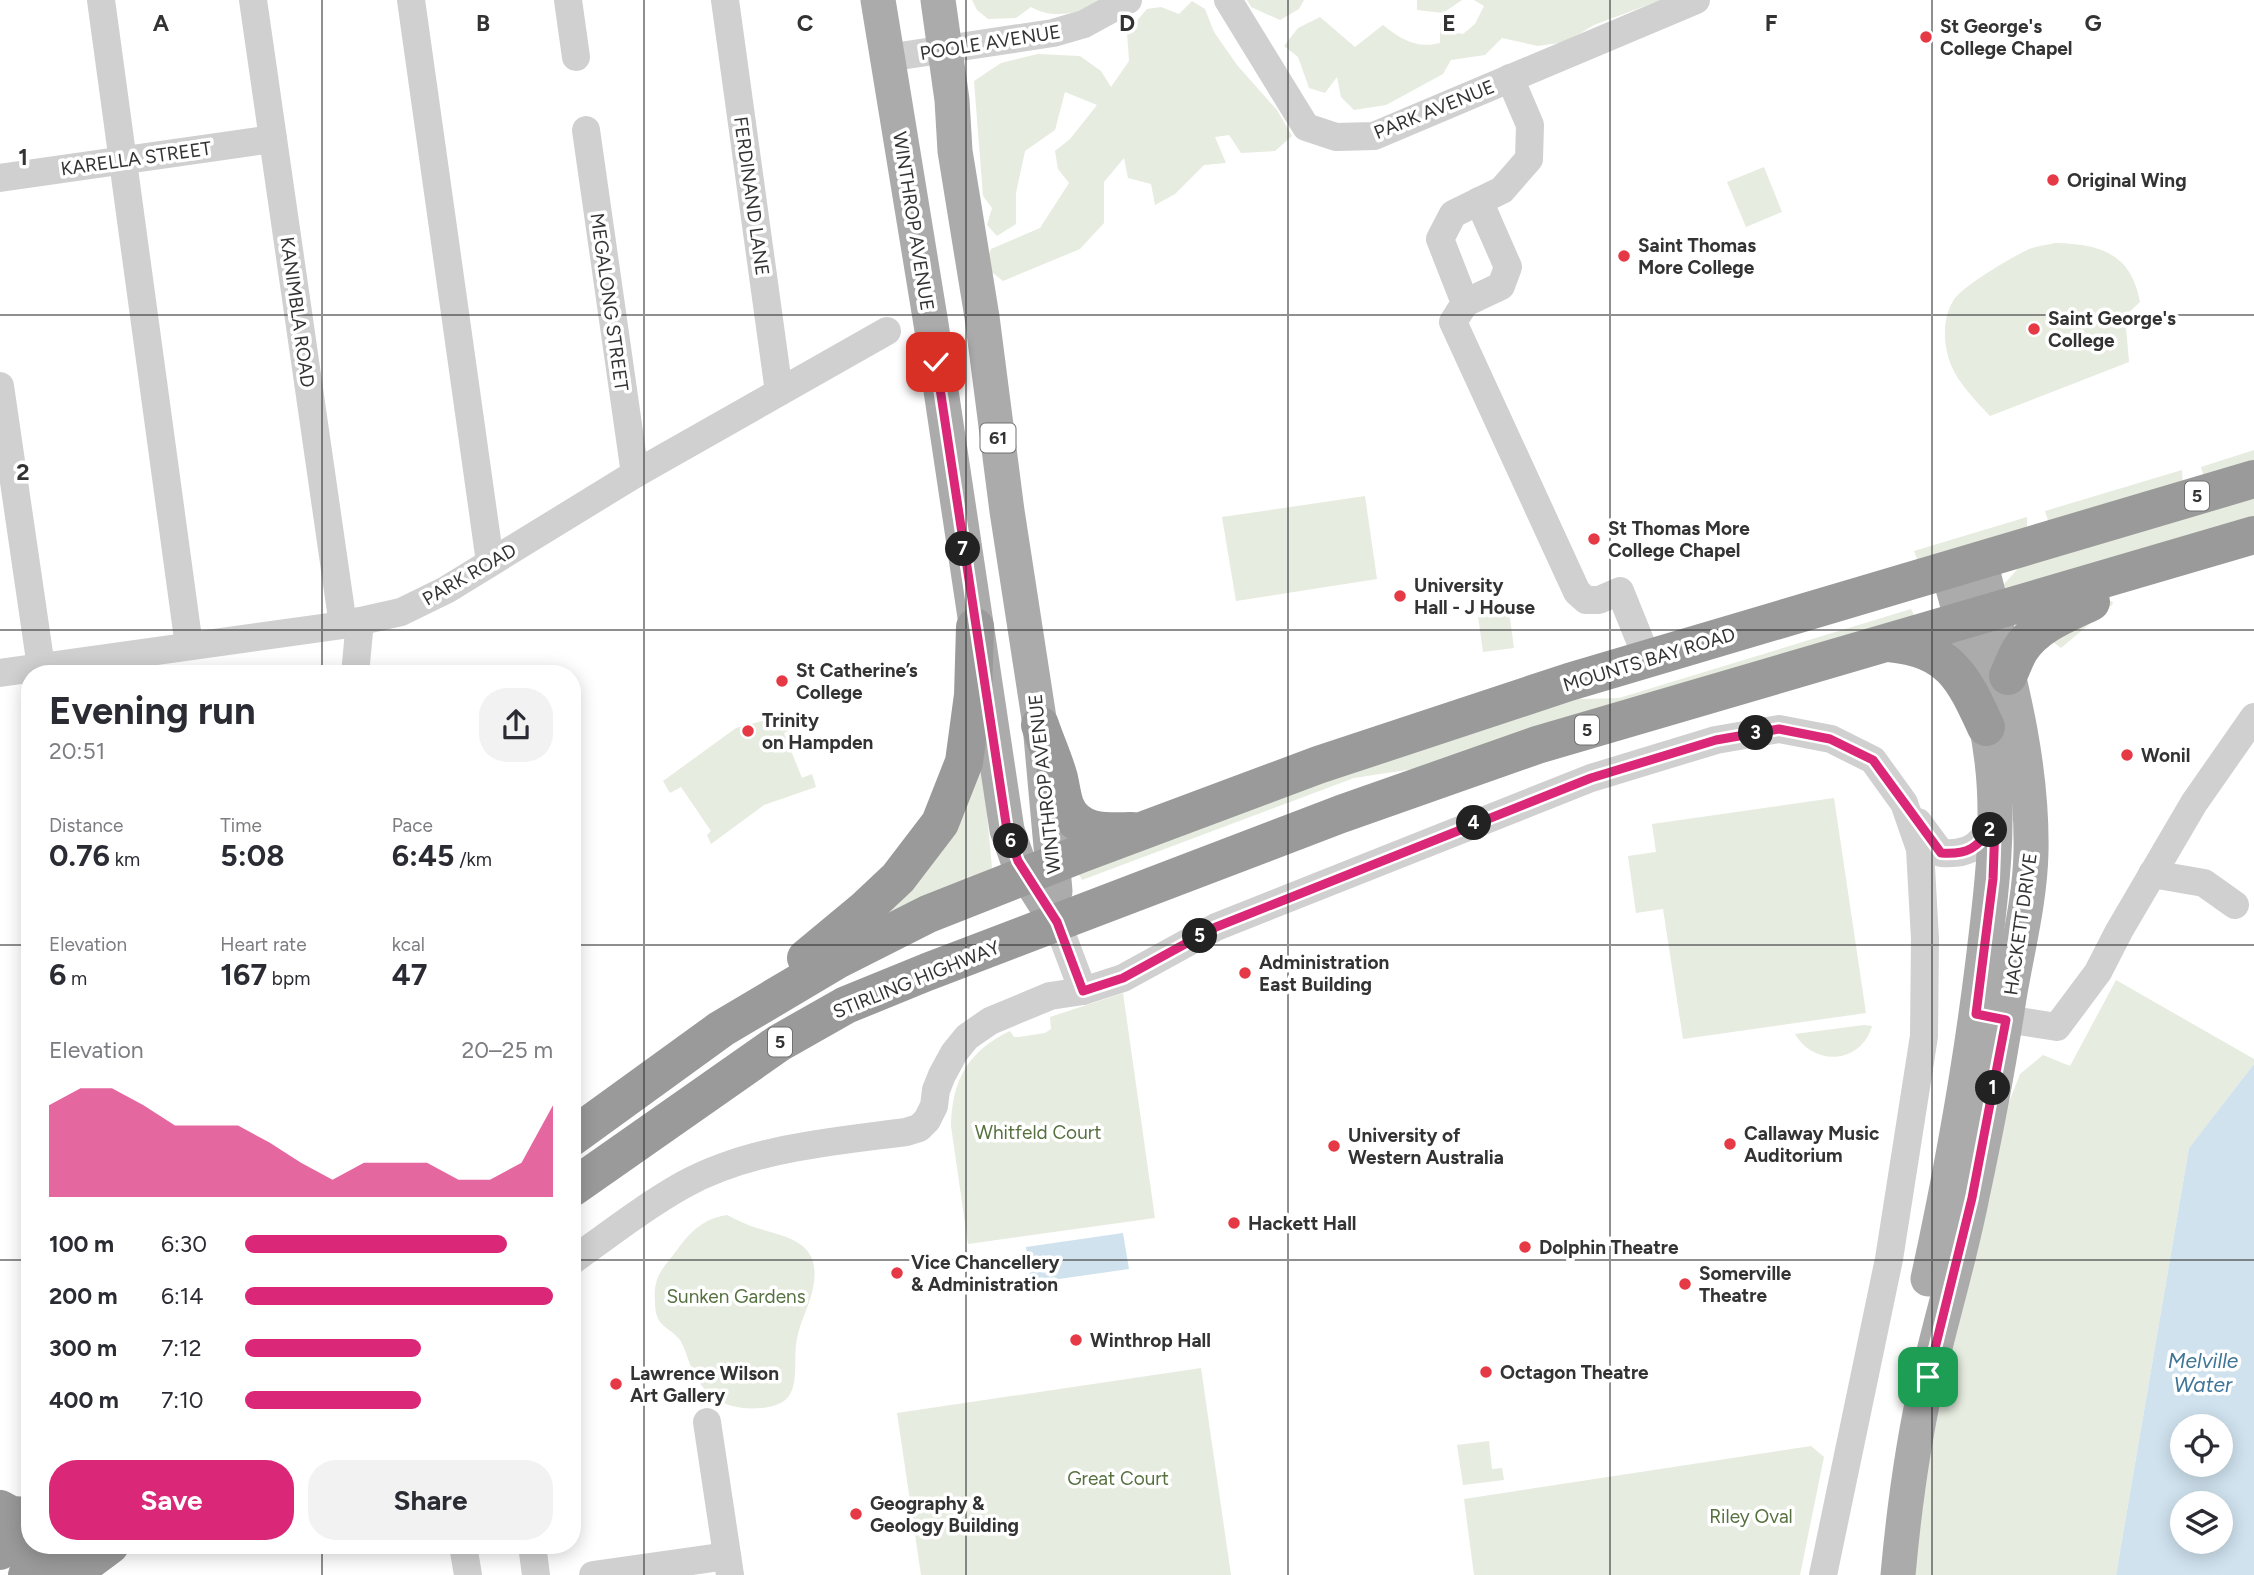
<!DOCTYPE html>
<html lang="en">
<head>
<meta charset="utf-8">
<style>
	:root { --surface:#fff; --page:#f2f2f3; --text:#2b2b33; --muted:#7c7c81; --accent:#db2777 }
	body { margin:0; font-family:Figtree,sans-serif; background:var(--page); color:var(--text); height:100vh; display:flex; flex-direction:column; font-size:26px; white-space:nowrap }
	* { box-sizing:border-box; margin:0 }
	p { font-size:23px; color:var(--muted) }
	.icon { flex:none; width:38px; height:38px; fill:none; stroke:currentColor; stroke-width:2; stroke-linecap:round; stroke-linejoin:round }
	.map { position:relative; flex:1; overflow:hidden }
	.panel { position:absolute; left:21px; top:665px; width:560px; height:889px; display:flex; flex-direction:column; background:var(--surface); border-radius:28px; box-shadow:0 4px 18px #0003 }
	.panel>* { flex:none }
	.buttons { position:absolute; left:2170px; top:1414px; display:grid; gap:14px }
	.buttons a { display:grid; place-items:center; width:63px; height:63px; border-radius:50%; background:var(--surface); box-shadow:0 4px 18px #0003; font-size:35px }
	.pin { position:absolute; display:grid; place-items:center; width:60px; height:60px; color:#fff; margin:-30px; border-radius:14px; box-shadow:0 4px 10px #0006 }
	.km { position:absolute; width:35px; height:35px; margin:-18px; border-radius:50%; background:#222; color:#fff; font-size:19px; line-height:35px; text-align:center }
	.round { display:grid; place-items:center; flex:none; width:74px; height:74px; border-radius:28px; background:var(--page) }
	.headline { display:flex; align-items:center; justify-content:space-between; height:119px; padding:0 28px }
	h1 { font-size:38px; font-weight:700; line-height:52px }
	.figures { display:grid; grid-template-columns:repeat(3,1fr); gap:10px; height:119px; padding:7px 28px }
	.figures div { display:grid; align-content:center }
	.figures b { font-size:30px; font-weight:700 }
	.figures small { font-size:19px; font-weight:400 }
	.figures p { font-size:19px }
	.chart { height:196px; padding:14px 28px }
	.chart p { display:flex; justify-content:space-between }
	.chart svg { width:100%; height:126px; margin-top:7px; fill:var(--accent); opacity:.7 }
	.primary-button { display:flex; gap:14px; margin-top:auto; padding:14px 28px }
	.primary-button a { flex:1; height:80px; border-radius:28px; background:var(--accent); color:#fff; font-size:28px; font-weight:700; line-height:80px; text-align:center }
	.primary-button a+a { background:var(--page); color:var(--text) }
	ul { padding:0 28px; list-style:none; font-size:23px }
	li { display:grid; grid-template-columns:112px 84px 1fr; align-items:center; height:52px }
	li i { height:18px; border-radius:9px; background:var(--accent) }
	.map>svg:first-child { display:block }
	.green { fill:#e6ecdf }
	.water { fill:#cfe2ee; fill-rule:evenodd }
	.lines { fill:none; stroke-linecap:round; stroke-linejoin:round }
	.minor { stroke:#d0d0d0; stroke-width:28 }
	.major { stroke:#ababab; stroke-width:35 }
	.highway { stroke:#9a9a9a; stroke-width:38 }
	.route-casing { stroke:#fff; stroke-width:14 }
	.route { stroke:#db2777; stroke-width:9 }
	.grid { fill:none; stroke:#333; stroke-width:2; stroke-opacity:0.55 }
	.poi-dot { fill:#e63946; stroke:#fff; stroke-width:2.5 }
	.labels { text-anchor:middle; stroke-width:7; stroke-linejoin:round; paint-order:stroke }
	.shield { fill:#fff; stroke:#707070; stroke-width:2 }
	.shield-label { font-size:18px; font-weight:bold; fill:#333 }
	.poi-label { font-size:19px; font-weight:bold; fill:#333; stroke:#fff; text-anchor:start }
	.street-label { font-size:19px; fill:#333; stroke:#fff }
	.park-label { font-size:19px; fill:#56703f; stroke:#fff }
	.water-label { font-size:21px; font-style:italic; fill:#3f7597; stroke:#fff }
	.grid-label { font-size:23px; text-anchor:middle; font-weight:bold; fill:#333; stroke:#fff; stroke-width:7; stroke-linejoin:round; paint-order:stroke }
</style>
</head>
<body>
<div class="map">
<svg width="2254" height="1575" viewBox="0 0 2254 1575">
	<rect width="100%" height="100%" fill="#fff"/>
	<g class="green">
		<path d="M972 0H1102L1096 8C1073 13 1052 19 1031 7L1016 18 988 19 977 10Z"/>
		<polygon points="1247,0 1304,0 1299,9 1280,20 1251,7"/>
		<polygon points="1417,0 1462,0 1443,13 1417,10"/>
		<path d="M1474 0H1661L1594 25 1566 42 1538 46 1502 38 1485 55 1451 60 1443 74 1386 105 1354 110 1341 97 1337 77 1325 93 1309 88 1298 57 1284 46 1298 28 1320 17 1355 47 1383 25C1400 39 1417 49 1440 43V22L1451 32 1463 34 1475 24 1484 6Z"/>
		<polygon points="1192,1 1205,9 1214,32 1237,65 1277,110 1292,136 1275,151 1241,153 1229,135 1215,137 1226,163 1204,165 1175,194 1155,205 1151,184 1128,178 1124,158 1104,182 1104,223 1080,249 1003,281 984,266 991,249 1040,228 1069,183 1058,169 1055,151 1070,139 1097,105 1065,92 1055,130 1025,151 1016,193 1016,224 997,236 987,225 992,208 983,196 974,81 1001,63 1038,54 1080,56 1101,71 1111,87 1129,61 1127,32 1147,9 1161,7 1179,14"/>
		<polygon points="1764,167 1782,212 1746,227 1727,182"/>
		<path d="M2055 243C2100 244 2131 253 2140 302L2125 316 2129 362 1990 416C1976 401 1959 384 1951 365 1943 345 1942 320 1953 301 1963 285 2011 258 2029 249 2037 246 2047 245 2055 243Z"/>
		<polygon points="2254,450 2254,461 2205,481 2201,467"/>
		<polygon points="2182,470 2183,488 2050,527 2045,511"/>
		<polygon points="2254,489 2254,516 1997,592 2022,564"/>
		<polygon points="1365,496 1377,579 1236,601 1222,517"/>
		<polygon points="2027,517 2027,534 1920,566 1914,551"/>
		<polygon points="2112,601 2113,604 2061,648 2044,635 2097,605"/>
		<polygon points="1508,604 1514,648 1483,652 1477,609"/>
		<polygon points="1911,609 1915,617 1426,767 1354,778 1082,880 1077,871 1549,700 1619,698"/>
		<polygon points="784,715 792,729 784,733 802,778 812,774 816,787 764,805 711,844 707,835 711,831 681,787 670,793 663,781 736,728"/>
		<polygon points="978,717 992,868 877,921"/>
		<polygon points="1834,798 1866,1013 1683,1039 1663,909 1636,913 1628,856 1656,852 1652,824"/>
		<polygon points="2116,980 2254,1059 2254,1064 2189,1148 2116,1575 1915,1575 1928,1431 2004,1115 2020,1074 2043,1055 2070,1066"/>
		<path d="M1123 993 1155 1218 968 1244 951 1126C952 1080 968 1051 1010 1031L1014 1037H1019L1045 1033 1051 1029 1050 1017Z"/>
		<path d="M1864 1025 1872 1026C1861 1064 1814 1067 1795 1034Z"/>
		<path d="M727 1215C737 1220 747 1225 757 1228 791 1238 822 1243 813 1288 810 1305 800 1321 797 1339 793 1356 799 1381 789 1396 782 1405 771 1407 761 1408 729 1411 705 1399 692 1369 688 1360 685 1348 680 1340 675 1333 666 1329 660 1322 656 1316 655 1309 655 1302 653 1276 662 1270 677 1250 690 1232 704 1218 727 1215Z"/>
		<polygon points="1201,1368 1231,1575 921,1575 897,1413"/>
		<polygon points="1489,1441 1492,1469 1502,1468 1504,1480 1463,1485 1457,1445"/>
		<polygon points="1811,1446 1824,1457 1800,1575 1474,1575 1464,1499"/>
	</g>
	<g class="water">
		<path d="M2254 1064V1575H2116L2189 1148ZM2182 1426H2221V1465H2182ZM2182 1503H2221V1542H2182Z"/>
		<polygon points="1123,1233 1129,1269 1031,1283 1026,1247"/>
	</g>
	<g class="lines">
		<g class="minor">
			<polyline points="101,0 189,646"/>
			<polyline points="253,0 343,625"/>
			<polyline points="411,0 490,562"/>
			<polyline points="568,0 576,57"/>
			<polyline points="725,0 779,392"/>
			<polyline points="1228,0 1306,127 1336,137 1374,136 1696,0"/>
			<polyline points="887,58 1053,33 1084,24 1128,0"/>
			<polyline points="1510,78 1530,125 1529,159 1502,190 1453,214 1440,239 1465,303 1453,322 1577,592 1586,600 1599,600 1620,591 1647,658"/>
			<polyline points="586,130 635,474"/>
			<polyline points="0,178 273,139"/>
			<polyline points="1465,303 1501,286 1508,267 1479,201"/>
			<polyline points="0,386 41,667"/>
			<polyline points="0,673 343,625 401,612 446,590 635,474 887,331"/>
			<polyline points="355,674 360,621"/>
			<path d="M1918 822 1941 853C1971 855 1977 846 1995 825"/>
			<polyline points="2152,874 2204,883 2235,905"/>
			<polyline points="1057,922 1083,991"/>
			<polyline points="1986,1016 2057,1027 2098,972 2119,931 2194,803 2254,717"/>
			<path d="M572 1261C608 1235 644 1207 683 1185 750 1148 831 1142 906 1132L919 1128 927 1120 934 1106 936 1090 942 1075 954 1053 967 1037 990 1021 1050 996 1083 991 1123 978 1216 927 1591 778 1716 740 1779 729 1831 739 1873 760 1904 803 1920 849 1925 939 1924 1036 1889 1259 1823 1575"/>
			<polyline points="707,1422 730,1575"/>
			<polyline points="463,1545 468,1575"/>
			<polyline points="532,1545 536,1575"/>
			<polyline points="593,1575 727,1556"/>
		</g>
		<g class="major">
			<polyline points="878,0 931,324 1007,830 1018,861 1057,922"/>
			<polyline points="938,0 952,100 955,151 982,317 1007,511 1040,725 1055,891"/>
			<path d="M1928 1279C1951 1174 1970 1068 1983 961 1991 895 2000 828 1992 761 1984 697 1965 631 1948 570"/>
			<path d="M1898 1575C1904 1508 1913 1442 1928 1376 1942 1316 1960 1257 1972 1196 1986 1131 1999 1064 2009 998 2017 950 2030 901 2031 852 2033 751 2003 657 1980 560"/>
		</g>
		<g class="highway">
			<path d="M1889 643C1950 649 1963 677 1986 727"/>
			<path d="M2008 676C2012 668 2015 658 2020 650 2036 625 2066 614 2091 602"/>
			<path d="M1040 725C1046 743 1054 760 1059 778 1061 787 1062 796 1065 805 1076 834 1107 832 1132 831"/>
			<polyline points="806,958 865,909 898,878 940,823 964,762 973,695 975,627"/>
			<polyline points="572,1137 721,1029 839,959 928,914 1080,854 1318,765 1569,682 2254,479"/>
			<polyline points="572,1188 779,1043 846,1005 927,972 1341,814 1537,745 2254,535"/>
			<polyline points="0,1509 11,1515 30,1516"/>
			<polyline points="0,1551 30,1530"/>
			<polyline points="27,1575 69,1545"/>
			<polyline points="70,1575 110,1545"/>
		</g>
	</g>
	<g class="lines">
		<defs>
			<path id="route" d="M936 362 1007 830 1018 861 1057 922 1083 991 1123 978 1216 927 1591 778 1716 740 1779 729 1830 739 1873 760 1941 853C1971 855 1977 846 1995 825L1993 879 1976 1014 2006 1020 1972 1198 1928 1377"/>
		</defs>
		<use href="#route" class="route-casing"/>
		<use href="#route" class="route"/>
	</g>
	<path class="grid" d="M322 0V674M644 0V1575M966 0V1575M1288 0V1575M1610 0V1575M1932 0V1575M0 315H2254M0 630H2254M0 945H30M572 945H2254M0 1260H30M572 1260H2254M322 1545V1575"/>
	<g class="poi-dot">
		<circle cx="1926" cy="37" r="7"/>
		<circle cx="2053" cy="180" r="7"/>
		<circle cx="1624" cy="256" r="7"/>
		<circle cx="2034" cy="329" r="7"/>
		<circle cx="1594" cy="539" r="7"/>
		<circle cx="1400" cy="596" r="7"/>
		<circle cx="782" cy="681" r="7"/>
		<circle cx="748" cy="731" r="7"/>
		<circle cx="2127" cy="755" r="7"/>
		<circle cx="1245" cy="973" r="7"/>
		<circle cx="1730" cy="1144" r="7"/>
		<circle cx="1334" cy="1146" r="7"/>
		<circle cx="1234" cy="1223" r="7"/>
		<circle cx="1525" cy="1247" r="7"/>
		<circle cx="897" cy="1273" r="7"/>
		<circle cx="1685" cy="1284" r="7"/>
		<circle cx="1076" cy="1340" r="7"/>
		<circle cx="1486" cy="1372" r="7"/>
		<circle cx="616" cy="1384" r="7"/>
		<circle cx="856" cy="1514" r="7"/>
	</g>
	<g class="labels">
		<g class="shield">
			<rect x="980.5" y="423.5" width="35" height="29" rx="5"/>
			<rect x="2185" y="481.5" width="24" height="29" rx="5"/>
			<rect x="1575" y="715.5" width="24" height="29" rx="5"/>
			<rect x="768" y="1027.5" width="24" height="29" rx="5"/>
		</g>
		<g class="shield-label">
			<text x="998" y="444">61</text>
			<text x="2197" y="502">5</text>
			<text x="1587" y="736">5</text>
			<text x="780" y="1048">5</text>
		</g>
		<g class="poi-label">
			<text x="1940" y="33">St George's<tspan x="1940" dy="22">College Chapel</tspan></text>
			<text x="2067" y="187">Original Wing</text>
			<text x="1638" y="252">Saint Thomas<tspan x="1638" dy="22">More College</tspan></text>
			<text x="2048" y="325">Saint George's<tspan x="2048" dy="22">College</tspan></text>
			<text x="1608" y="535">St Thomas More<tspan x="1608" dy="22">College Chapel</tspan></text>
			<text x="1414" y="592">University<tspan x="1414" dy="22">Hall - J House</tspan></text>
			<text x="796" y="677">St Catherine’s<tspan x="796" dy="22">College</tspan></text>
			<text x="762" y="727">Trinity<tspan x="762" dy="22">on Hampden</tspan></text>
			<text x="2141" y="762">Wonil</text>
			<text x="1259" y="969">Administration<tspan x="1259" dy="22">East Building</tspan></text>
			<text x="1744" y="1140">Callaway Music<tspan x="1744" dy="22">Auditorium</tspan></text>
			<text x="1348" y="1142">University of<tspan x="1348" dy="22">Western Australia</tspan></text>
			<text x="1248" y="1230">Hackett Hall</text>
			<text x="1539" y="1254">Dolphin Theatre</text>
			<text x="911" y="1269">Vice Chancellery<tspan x="911" dy="22">&amp; Administration</tspan></text>
			<text x="1699" y="1280">Somerville<tspan x="1699" dy="22">Theatre</tspan></text>
			<text x="1090" y="1347">Winthrop Hall</text>
			<text x="1500" y="1379">Octagon Theatre</text>
			<text x="630" y="1380">Lawrence Wilson<tspan x="630" dy="22">Art Gallery</tspan></text>
			<text x="870" y="1510">Geography &amp;<tspan x="870" dy="22">Geology Building</tspan></text>
		</g>
		<g class="street-label">
			<text transform="translate(990 42) rotate(-9)" y="7">POOLE AVENUE</text>
			<text transform="translate(1434 109) rotate(-22)" y="7">PARK AVENUE</text>
			<text transform="translate(136 158) rotate(-8)" y="7">KARELLA STREET</text>
			<text transform="translate(752 196) rotate(82)" y="7">FERDINAND LANE</text>
			<text transform="translate(914 221) rotate(81)" y="7">WINTHROP AVENUE</text>
			<text transform="translate(610 302) rotate(82)" y="7">MEGALONG STREET</text>
			<text transform="translate(298 312) rotate(82)" y="7">KANIMBLA ROAD</text>
			<text transform="translate(469 574) rotate(-30)" y="7">PARK ROAD</text>
			<text transform="translate(1649 659) rotate(-17)" y="7">MOUNTS BAY ROAD</text>
			<text transform="translate(1044 784) rotate(-96)" y="7">WINTHROP AVENUE</text>
			<text transform="translate(2020 924) rotate(-82)" y="7">HACKETT DRIVE</text>
			<text transform="translate(916 979) rotate(-22)" y="7">STIRLING HIGHWAY</text>
		</g>
		<g class="park-label">
			<text x="1038" y="1139">Whitfeld Court</text>
			<text x="736" y="1303">Sunken Gardens</text>
			<text x="1118" y="1485">Great Court</text>
			<text x="1751" y="1523">Riley Oval</text>
		</g>
		<g class="water-label">
			<text x="2203" y="1368">Melville<tspan x="2203" dy="24">Water</tspan></text>
		</g>
	</g>
	<g class="grid-label">
		<text x="161" y="31">A</text>
		<text x="483" y="31">B</text>
		<text x="805" y="31">C</text>
		<text x="1127" y="31">D</text>
		<text x="1449" y="31">E</text>
		<text x="1771" y="31">F</text>
		<text x="2093" y="31">G</text>
		<text x="23" y="165">1</text>
		<text x="23" y="480">2</text>
	</g>
</svg>
<div class="buttons">
<a><svg class="icon" aria-label="locate" viewBox="0 0 24 24"><circle cx="12" cy="12" r="6"/><path d="M12 2v4M12 18v4M2 12h4M18 12h4"/></svg></a>
<a><svg class="icon" aria-label="layers" viewBox="0 0 24 24"><path d="M12 4l9 5-9 5-9-5zM3 14l9 5 9-5"/></svg></a>
</div>
<div class="pin" style="left:1928px;top:1377px;background:#1e9e55"><svg class="icon" aria-label="arrive" viewBox="0 0 24 24"><path d="M6 21V4h12l-3 4 3 4H6"/></svg></div>
<div class="pin" style="left:936px;top:362px;background:#d93025"><svg class="icon" aria-label="check" viewBox="0 0 24 24"><path d="M5 12l5 5 9-10"/></svg></div>
<b class="km" style="left:1993px;top:1088px">1</b>
<b class="km" style="left:1990px;top:830px">2</b>
<b class="km" style="left:1756px;top:733px">3</b>
<b class="km" style="left:1474px;top:823px">4</b>
<b class="km" style="left:1200px;top:936px">5</b>
<b class="km" style="left:1011px;top:841px">6</b>
<b class="km" style="left:963px;top:549px">7</b>
<section class="panel">
<div class="headline"><div><h1>Evening run</h1><p>20:51</p></div><a class="round"><svg class="icon" aria-label="share" viewBox="0 0 24 24"><path d="M12 15V3M7 8l5-5 5 5M5 13v7h14v-7"/></svg></a></div>
<div class="figures">
<div><p>Distance</p><b>0.76<small> km</small></b></div>
<div><p>Time</p><b>5:08</b></div>
<div><p>Pace</p><b>6:45<small> /km</small></b></div>
</div>
<div class="figures">
<div><p>Elevation</p><b>6<small> m</small></b></div>
<div><p>Heart rate</p><b>167<small> bpm</small></b></div>
<div><p>kcal</p><b>47</b></div>
</div>
<div class="chart"><p><span>Elevation</span>20–25 m</p>
<svg viewBox="0 0 160 44" preserveAspectRatio="none"><path d="M0 44V12L10 6L20 6L30 12L40 19L50 19L60 19L70 25L80 32L90 38L100 32L110 32L120 32L130 38L140 38L150 32L160 12V44z"/></svg>
</div>
<ul>
<li><b>100 m</b>6:30<i style="width:85%"></i></li>
<li><b>200 m</b>6:14<i style="width:100%"></i></li>
<li><b>300 m</b>7:12<i style="width:57%"></i></li>
<li><b>400 m</b>7:10<i style="width:57%"></i></li>
</ul>
<div class="primary-button"><a>Save</a><a>Share</a></div>
</section>
</div>
</body>
</html>
